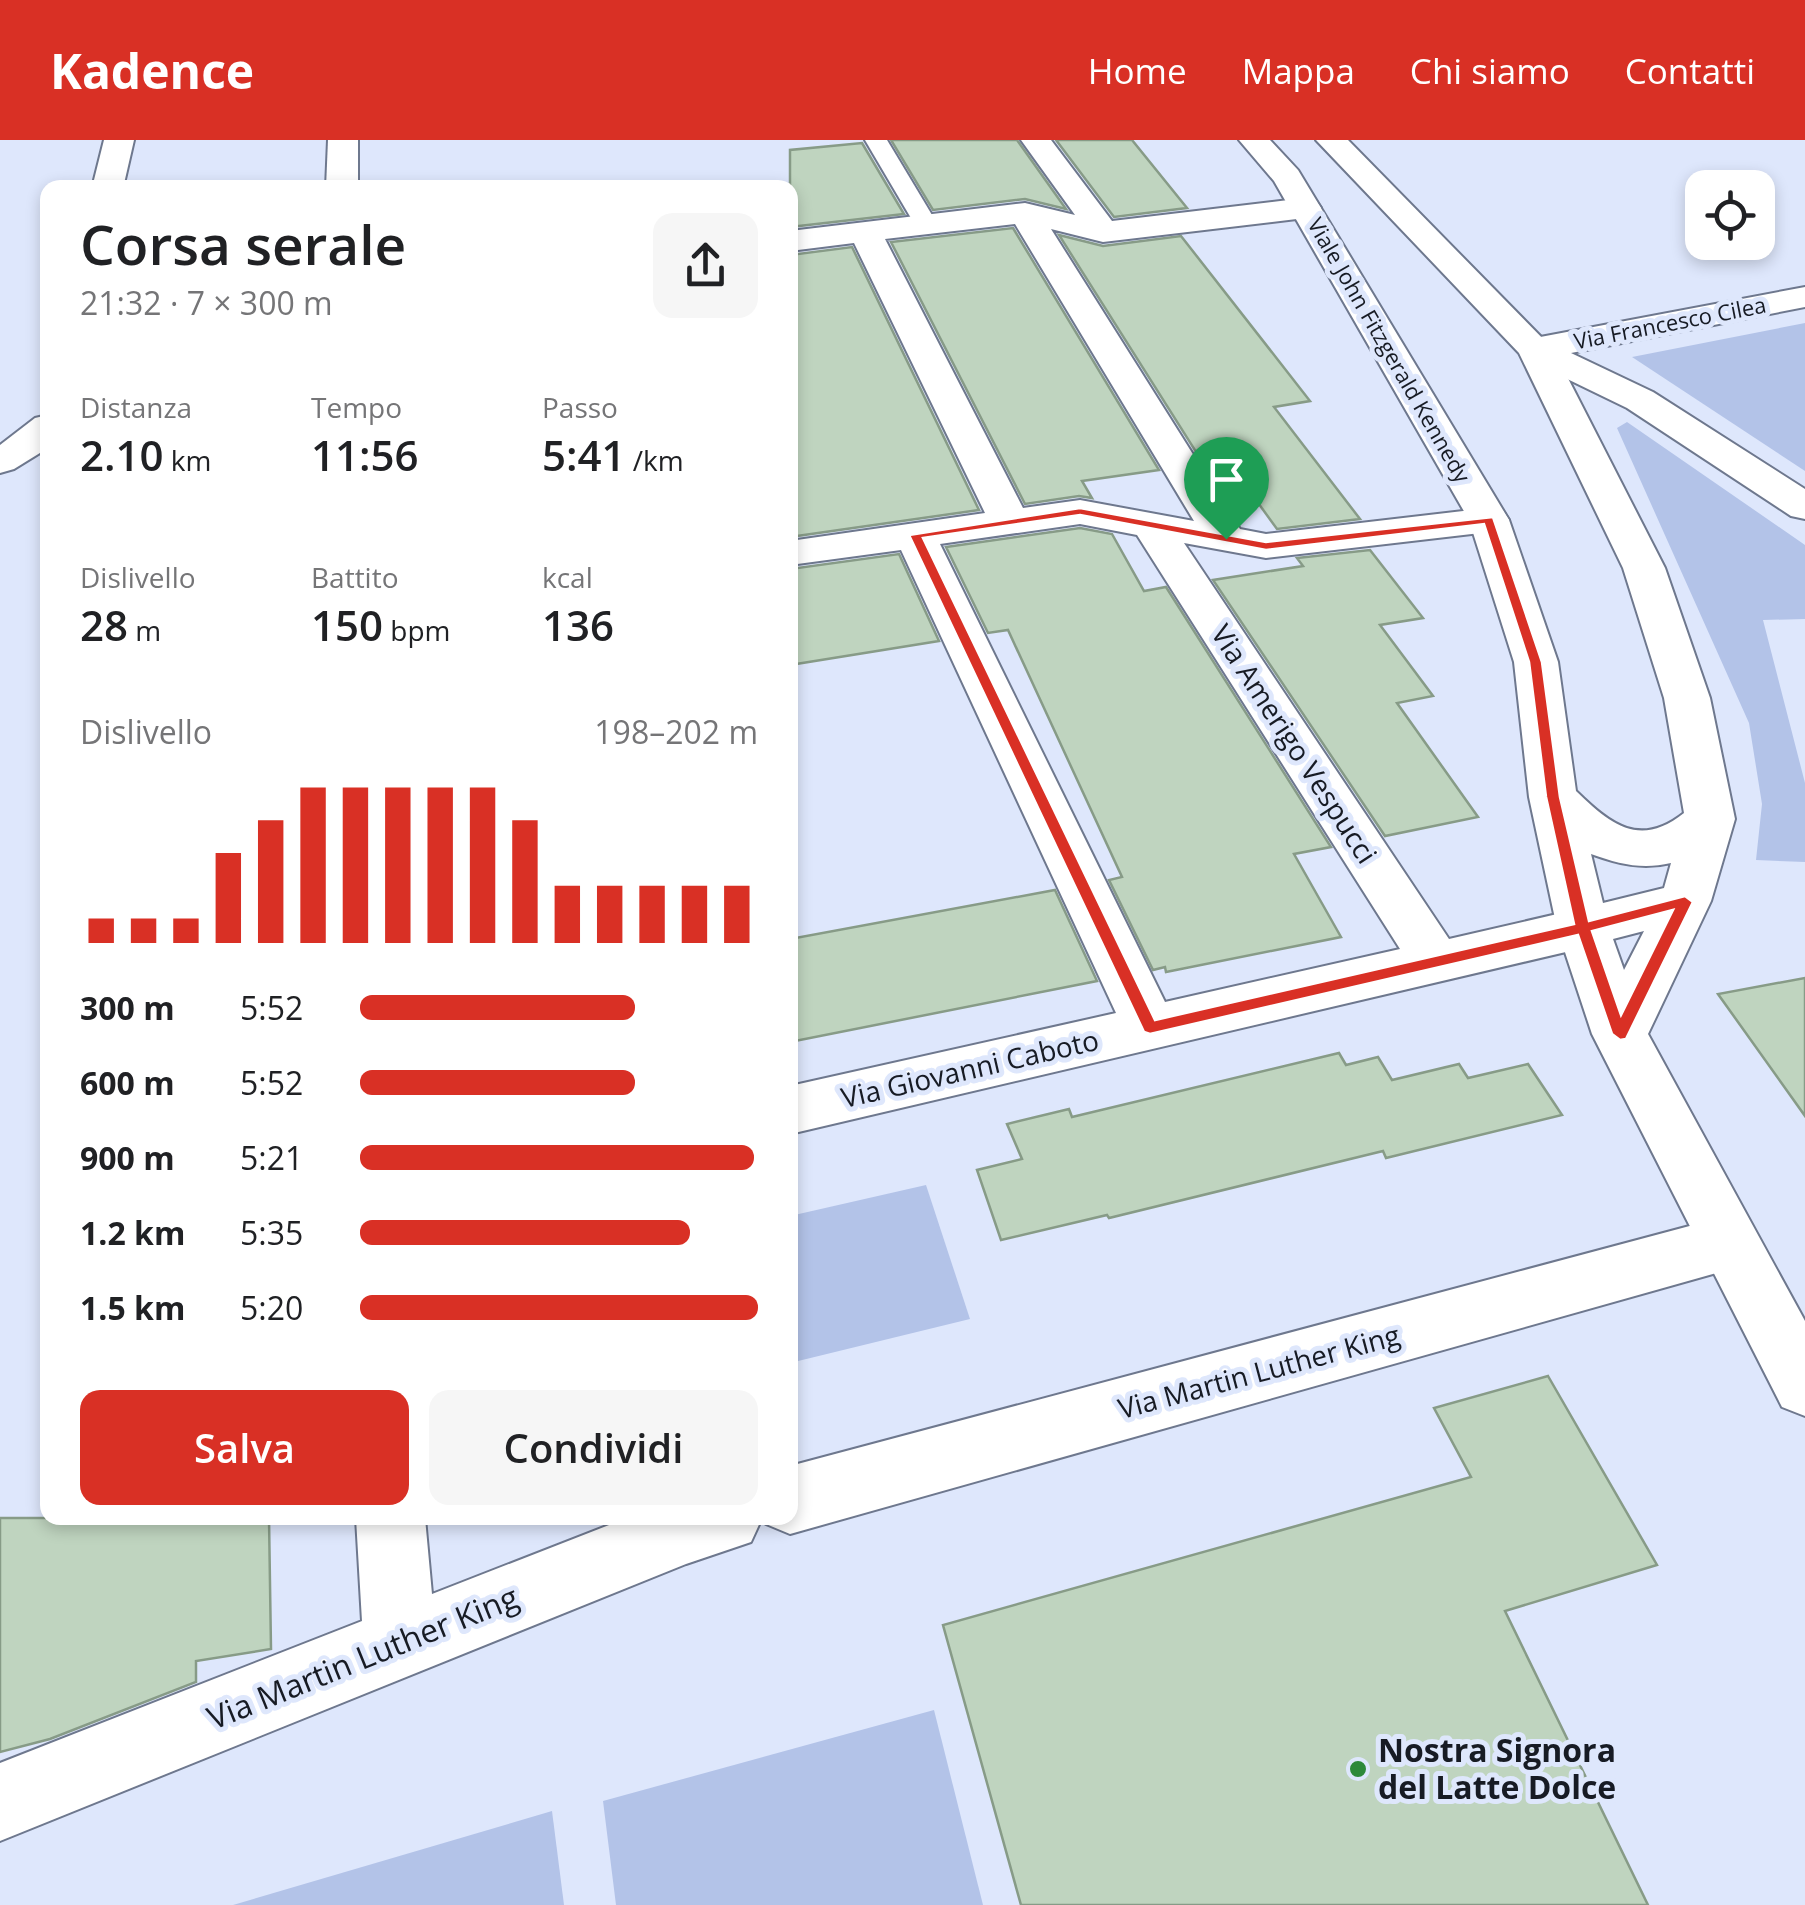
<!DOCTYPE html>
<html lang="it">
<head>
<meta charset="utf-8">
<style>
	:root { --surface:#fff; --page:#f6f6f6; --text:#202124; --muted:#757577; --accent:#d93025 }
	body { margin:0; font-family:"Open Sans",sans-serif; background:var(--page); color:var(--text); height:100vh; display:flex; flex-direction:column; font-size:38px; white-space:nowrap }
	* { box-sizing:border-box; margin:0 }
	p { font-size:32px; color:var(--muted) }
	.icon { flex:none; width:55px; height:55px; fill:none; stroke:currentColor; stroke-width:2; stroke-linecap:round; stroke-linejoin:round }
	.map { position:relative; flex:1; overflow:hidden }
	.panel { position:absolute; left:40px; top:40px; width:758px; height:1345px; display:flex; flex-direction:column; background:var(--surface); border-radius:20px; box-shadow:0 5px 15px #0003 }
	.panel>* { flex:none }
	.tools { position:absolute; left:1685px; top:30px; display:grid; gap:20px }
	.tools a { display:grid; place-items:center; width:90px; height:90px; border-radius:20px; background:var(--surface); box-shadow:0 5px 15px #0003; font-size:50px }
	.pin { position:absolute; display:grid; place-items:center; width:85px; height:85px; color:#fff; margin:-102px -42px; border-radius:50% 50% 50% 0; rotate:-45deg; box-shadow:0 0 10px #0007 }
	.pin .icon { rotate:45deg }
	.round { display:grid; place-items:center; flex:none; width:105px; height:105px; border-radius:20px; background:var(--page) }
	.summary { display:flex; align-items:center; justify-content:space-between; height:170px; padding:0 40px }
	h1 { font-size:55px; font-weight:600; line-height:75px }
	.metrics { display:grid; grid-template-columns:repeat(3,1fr); gap:15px; height:170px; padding:10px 40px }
	.metrics div { display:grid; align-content:center }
	.metrics b { font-size:42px; font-weight:600 }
	.metrics small { font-size:28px; font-weight:400 }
	.metrics p { font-size:28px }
	.chart { height:280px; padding:20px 40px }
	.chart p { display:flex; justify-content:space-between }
	.chart svg { width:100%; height:180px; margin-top:10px; stroke:var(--accent); stroke-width:6 }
	.cta { display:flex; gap:20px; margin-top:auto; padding:20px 40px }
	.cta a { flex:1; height:115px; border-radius:20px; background:var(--accent); color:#fff; font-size:40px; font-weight:600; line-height:115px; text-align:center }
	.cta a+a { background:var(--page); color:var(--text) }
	ul { padding:0 40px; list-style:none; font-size:32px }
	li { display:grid; grid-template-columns:160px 120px 1fr; align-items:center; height:75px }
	li i { height:25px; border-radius:12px; background:var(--accent) }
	header { display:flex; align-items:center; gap:60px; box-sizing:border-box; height:140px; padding:0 50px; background:var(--accent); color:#fff }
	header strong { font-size:48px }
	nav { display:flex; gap:55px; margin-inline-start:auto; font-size:35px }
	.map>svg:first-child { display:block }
	.green { fill:#b3c3e8 }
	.building { fill:#bfd4bf; stroke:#879b87; stroke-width:2.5 }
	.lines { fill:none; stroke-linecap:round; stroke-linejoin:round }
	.service-casing { stroke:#6e788e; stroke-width:4 }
	.minor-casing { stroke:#6e788e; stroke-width:4 }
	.tertiary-casing { stroke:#6e788e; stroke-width:4 }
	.service { fill:#fff; fill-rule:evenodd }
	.minor { fill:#fff; fill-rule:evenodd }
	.tertiary { fill:#fff; fill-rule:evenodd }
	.route { fill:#d93025; stroke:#fff; stroke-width:2.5; fill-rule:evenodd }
	.poi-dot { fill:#2d893a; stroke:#dee7fc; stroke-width:4 }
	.labels { text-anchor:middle; stroke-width:10; stroke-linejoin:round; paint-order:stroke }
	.far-street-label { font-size:22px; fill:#171b24; stroke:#dee7fc }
	.street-label { font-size:28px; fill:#171b24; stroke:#dee7fc }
	.near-street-label { font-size:32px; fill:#171b24; stroke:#dee7fc }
	.near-poi-label { font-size:32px; font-weight:bold; fill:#171b24; stroke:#dee7fc; text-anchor:start }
</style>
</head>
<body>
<header>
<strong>Kadence</strong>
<nav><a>Home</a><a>Mappa</a><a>Chi siamo</a><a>Contatti</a></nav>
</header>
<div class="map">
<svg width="1805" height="1765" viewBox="0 0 1805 1765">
	<rect width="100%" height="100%" fill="#dee7fc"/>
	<g class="green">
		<polygon points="1805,183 1805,331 1632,217"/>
		<polygon points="1627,282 1805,405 1805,479 1763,480 1805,643 1805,722 1756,720 1762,664 1749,583 1617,288"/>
		<polygon points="926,1045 970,1179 790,1223 790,1076"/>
		<polygon points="934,1570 983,1765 616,1765 603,1661"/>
		<polygon points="552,1671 564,1765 233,1765"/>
	</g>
	<g class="building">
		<polygon points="891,0 1017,0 1066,69 1025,59 933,70"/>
		<polygon points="1056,0 1132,0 1187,68 1114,77"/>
		<polygon points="862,3 904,74 790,87 790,10"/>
		<polygon points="1013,88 1159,330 1082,341 1092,358 1079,356 1025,364 891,102"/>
		<polygon points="1059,95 1103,106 1181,96 1310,261 1274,267 1360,379 1277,389 1227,320 1203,323"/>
		<polygon points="852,107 979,370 790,397 790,115"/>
		<polygon points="1080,388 1112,394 1144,451 1166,447 1331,707 1294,714 1341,797 1166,832 1165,827 1153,830 1109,740 1122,737 1008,490 988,493 946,407"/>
		<polygon points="1370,410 1423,478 1380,485 1433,556 1397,563 1478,677 1385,696 1213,440 1303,426 1297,418"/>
		<polygon points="899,414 939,501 790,525 790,429"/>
		<polygon points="1055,750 1097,841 790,902 790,799"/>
		<polygon points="1805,838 1805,976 1718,854"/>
		<polygon points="1339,913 1346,925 1378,917 1392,940 1459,924 1468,938 1528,924 1562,975 1386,1018 1383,1011 1109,1078 1107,1075 1001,1100 977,1030 1022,1019 1007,984 1069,969 1072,977"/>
		<polygon points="1548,1236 1657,1425 1505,1471 1648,1765 1021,1765 943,1485 1471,1337 1434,1268"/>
		<polygon points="0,1378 269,1378 271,1509 196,1521 196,1542 50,1599 0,1612"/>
	</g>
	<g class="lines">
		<defs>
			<polygon id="service" points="865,0 887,0 938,85 934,90 918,90"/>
			<g id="minor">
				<polygon points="104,0 134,0 123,48 92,48"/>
				<polygon points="328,0 358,0 358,48 326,48"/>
				<path d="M1021 0H1051L1112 81 1305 58 1316 61 1321 68 1316 75 1305 78 1103 102 1051 89 1240 389 1266 394 1489 368 1503 371 1509 380 1503 389 1489 392 1266 418 1184 403 1449 799 1583 768 1601 774 1609 788 1601 802 1583 808 790 994V946L1116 873 901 410 790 425V401L985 373 854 103 790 111V91L1025 63 1075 75ZM1015 84 1194 381 1080 360 1023 368 885 99ZM1080 384 1137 395 1400 809 1165 862 940 404Z"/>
				<polygon points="1805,147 1805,167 1571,213 1653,252 1805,349 1805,379 1791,376 1627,268 1522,217 1517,209 1522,201 1535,198"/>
				<polygon points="48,275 48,308 14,329 0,333 0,305 35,278"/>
				<polygon points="1727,1076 1749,1084 1758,1103 1749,1122 1727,1130 790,1394 766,1384 763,1378 790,1378 790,1326"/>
				<polygon points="356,1378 425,1378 432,1454 627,1378 762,1378 751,1402 686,1424 0,1701 0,1623 362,1481"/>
			</g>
			<path id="tertiary" d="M1239 0H1270L1298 30 1509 380 1558 522 1576 651C1611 685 1640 708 1684 673L1664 558 1623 428 1519 213 1316 0H1348L1553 209 1665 428 1710 558 1735 679 1711 761 1648 894 1805 1181V1276L1782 1267 1592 894 1557 788 1529 657 1514 522 1469 380 1274 41ZM1591 714C1619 724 1642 730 1671 723L1664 748 1603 763ZM1644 791 1624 830 1613 799Z"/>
		</defs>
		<use href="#service" class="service-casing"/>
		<use href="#minor" class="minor-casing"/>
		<use href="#tertiary" class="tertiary-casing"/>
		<use href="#service" class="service"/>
		<use href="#minor" class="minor"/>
		<use href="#tertiary" class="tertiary"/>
	</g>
	<path class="route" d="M1080 368 1266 402 1493 377 1542 522 1560 657 1589 781 1685 756 1693 762 1626 899 1620 900 1612 894 1578 795 1150 894 1144 892 909 395ZM1080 375 1266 410 1484 384 1529 522 1546 657 1574 784 1155 880 923 398ZM1673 770 1621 875 1592 791Z"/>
	<circle class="poi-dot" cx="1358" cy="1629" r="10"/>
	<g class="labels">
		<g class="far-street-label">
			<text transform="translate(1670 183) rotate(-11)" y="8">Via Francesco Cilea</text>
			<text transform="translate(1389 210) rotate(60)" y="8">Viale John Fitzgerald Kennedy</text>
		</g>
		<g class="street-label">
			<text transform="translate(1294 604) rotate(57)" y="10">Via Amerigo Vespucci</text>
			<text transform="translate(970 929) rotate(-13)" y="10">Via Giovanni Caboto</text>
			<text transform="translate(1259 1232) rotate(-15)" y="10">Via Martin Luther King</text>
		</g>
		<g class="near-street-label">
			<text transform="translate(363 1518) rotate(-22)" y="11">Via Martin Luther King</text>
		</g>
		<g class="near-poi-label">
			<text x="1378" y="1622">Nostra Signora<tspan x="1378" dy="37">del Latte Dolce</tspan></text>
		</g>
	</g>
</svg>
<div class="tools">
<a><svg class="icon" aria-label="locate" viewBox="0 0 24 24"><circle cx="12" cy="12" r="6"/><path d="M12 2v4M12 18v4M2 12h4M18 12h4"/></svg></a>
</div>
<div class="pin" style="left:1226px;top:399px;background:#1e9e55"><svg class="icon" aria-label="arrive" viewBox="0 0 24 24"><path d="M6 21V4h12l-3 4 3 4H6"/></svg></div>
<section class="panel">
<div class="summary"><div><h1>Corsa serale</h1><p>21:32 · 7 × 300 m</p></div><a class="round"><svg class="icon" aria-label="share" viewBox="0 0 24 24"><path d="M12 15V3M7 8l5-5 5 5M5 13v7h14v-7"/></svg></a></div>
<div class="metrics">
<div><p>Distanza</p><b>2.10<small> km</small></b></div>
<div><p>Tempo</p><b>11:56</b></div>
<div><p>Passo</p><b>5:41<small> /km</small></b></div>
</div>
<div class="metrics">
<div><p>Dislivello</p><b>28<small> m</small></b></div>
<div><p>Battito</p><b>150<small> bpm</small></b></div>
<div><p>kcal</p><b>136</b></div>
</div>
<div class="chart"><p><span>Dislivello</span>198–202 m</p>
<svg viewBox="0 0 160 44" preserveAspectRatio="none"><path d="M5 44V38M15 44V38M25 44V38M35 44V22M45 44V14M55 44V6M65 44V6M75 44V6M85 44V6M95 44V6M105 44V14M115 44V30M125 44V30M135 44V30M145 44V30M155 44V30"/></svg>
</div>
<ul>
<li><b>300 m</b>5:52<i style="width:69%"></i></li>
<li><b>600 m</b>5:52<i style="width:69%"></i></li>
<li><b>900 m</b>5:21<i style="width:99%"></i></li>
<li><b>1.2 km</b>5:35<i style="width:83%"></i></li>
<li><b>1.5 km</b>5:20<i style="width:100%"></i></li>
</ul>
<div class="cta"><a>Salva</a><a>Condividi</a></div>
</section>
</div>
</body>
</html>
